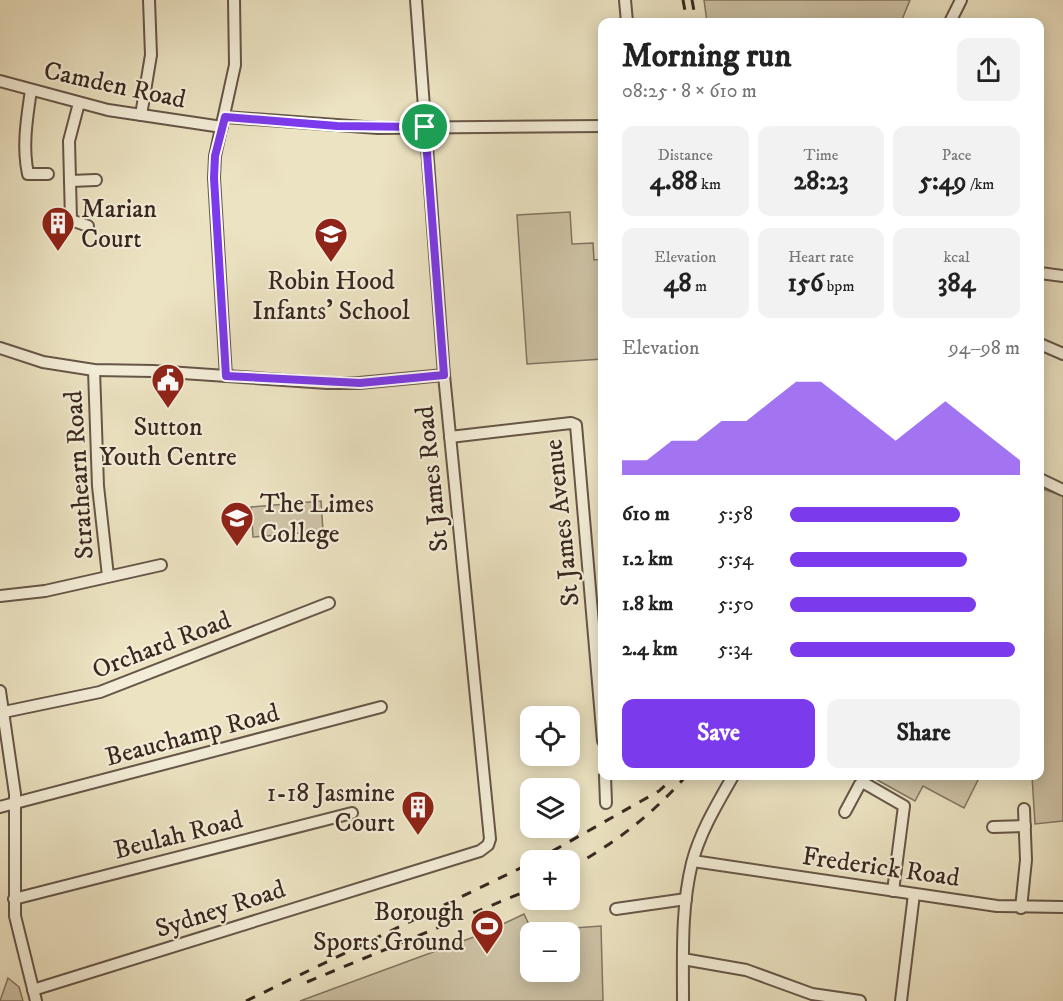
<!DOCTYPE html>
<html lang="en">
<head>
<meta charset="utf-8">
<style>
	:root { --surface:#fff; --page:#f2f2f2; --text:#222; --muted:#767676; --accent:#7c3aed }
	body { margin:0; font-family:"IM FELL DW Pica",serif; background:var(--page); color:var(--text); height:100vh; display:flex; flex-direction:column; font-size:22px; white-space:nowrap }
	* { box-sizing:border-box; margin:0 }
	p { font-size:20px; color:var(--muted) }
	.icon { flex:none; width:33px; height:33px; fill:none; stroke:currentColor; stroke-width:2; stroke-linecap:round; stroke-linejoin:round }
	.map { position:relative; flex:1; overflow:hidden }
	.sheet { position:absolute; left:598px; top:18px; width:446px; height:762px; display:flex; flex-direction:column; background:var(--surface); border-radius:12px; box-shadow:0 3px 15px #0003 }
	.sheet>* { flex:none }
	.controls { position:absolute; left:520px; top:706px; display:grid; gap:12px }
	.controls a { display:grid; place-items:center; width:60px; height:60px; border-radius:12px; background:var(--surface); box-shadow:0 3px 15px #0003; font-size:30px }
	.pin { position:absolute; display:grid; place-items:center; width:51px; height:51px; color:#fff; margin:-26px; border:3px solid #fff; border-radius:50%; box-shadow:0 2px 6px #0007 }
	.round { display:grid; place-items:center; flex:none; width:63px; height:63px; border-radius:12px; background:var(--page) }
	.head { display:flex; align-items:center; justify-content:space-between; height:102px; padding:0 24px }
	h1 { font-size:33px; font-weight:700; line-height:45px }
	.figures { display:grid; grid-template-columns:repeat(3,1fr); gap:9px; height:102px; padding:6px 24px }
	.figures div { display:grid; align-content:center; border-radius:12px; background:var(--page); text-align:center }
	.figures b { font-size:26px; font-weight:700 }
	.figures small { font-size:16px; font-weight:400 }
	.figures p { font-size:16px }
	.chart { height:168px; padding:12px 24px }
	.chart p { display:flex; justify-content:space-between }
	.chart svg { width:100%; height:108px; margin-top:6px; fill:var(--accent); opacity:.7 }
	.button { display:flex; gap:12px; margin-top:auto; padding:12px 24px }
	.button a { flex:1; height:69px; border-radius:12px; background:var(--accent); color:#fff; font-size:24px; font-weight:700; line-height:69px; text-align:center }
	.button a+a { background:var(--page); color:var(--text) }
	ul { padding:0 24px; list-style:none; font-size:20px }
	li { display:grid; grid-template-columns:96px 72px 1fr; align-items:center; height:45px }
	li i { height:15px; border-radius:8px; background:var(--accent) }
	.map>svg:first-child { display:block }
	.green { fill:#cec3a6; stroke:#847563; stroke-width:1.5; fill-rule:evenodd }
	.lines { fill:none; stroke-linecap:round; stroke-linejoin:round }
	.minor-casing { stroke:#665648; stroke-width:14 }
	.minor { stroke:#f3edd7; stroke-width:10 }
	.rail { stroke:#392720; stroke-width:3; stroke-dasharray:10 10; stroke-linecap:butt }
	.route-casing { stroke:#fff; stroke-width:12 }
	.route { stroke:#7c3aed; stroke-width:8 }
	.labels { text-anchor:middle; stroke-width:4.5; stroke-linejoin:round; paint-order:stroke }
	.street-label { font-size:26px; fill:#392720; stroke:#f3edd7 }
	.poi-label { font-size:26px; fill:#392720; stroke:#f3edd7; text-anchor:start }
</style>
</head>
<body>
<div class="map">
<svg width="1063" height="1001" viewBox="0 0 1063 1001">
	<rect width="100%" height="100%" fill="#ece3c2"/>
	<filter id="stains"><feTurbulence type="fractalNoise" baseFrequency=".00333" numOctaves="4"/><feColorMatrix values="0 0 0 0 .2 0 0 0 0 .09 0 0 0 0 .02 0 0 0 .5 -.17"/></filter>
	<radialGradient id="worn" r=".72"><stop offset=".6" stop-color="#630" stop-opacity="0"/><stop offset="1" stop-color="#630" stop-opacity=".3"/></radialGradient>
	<g class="green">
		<polygon points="704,0 910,0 901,22 707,22"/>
		<polygon points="570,212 572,244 593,243 594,260 603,259 603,359 527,364 517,215"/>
		<polygon points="1040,488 1063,496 1063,821 1035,824 1032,776 1040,776"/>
		<polygon points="321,501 323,531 253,537 251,507"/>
		<polygon points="873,776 980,776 964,808 923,786 915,801 872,777"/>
		<path d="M524 914 532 931 601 926 603 1001H300L482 934ZM531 933H570V972H531Z"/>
		<polygon points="8,978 19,987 23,1001 0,1001"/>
	</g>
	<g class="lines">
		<defs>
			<g id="minor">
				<polyline points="625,0 627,22"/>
				<polyline points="950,22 961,0"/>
				<polyline points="0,81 108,110 222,127"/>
				<path d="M31 90C27 118 22 146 28 174H48"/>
				<polyline points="79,103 69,141 71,220 88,226"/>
				<polyline points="141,115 151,55 149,0"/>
				<polyline points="225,117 378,128 603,126"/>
				<polyline points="70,181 96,180"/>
				<polyline points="1040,273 1063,276"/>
				<polyline points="1040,344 1063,354"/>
				<polyline points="0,348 43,362 94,370 153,371 327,383 359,383 444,375"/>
				<polyline points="94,370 98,486 108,576"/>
				<polyline points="226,376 214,178 215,156 235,65 234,0"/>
				<polyline points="450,437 571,423 576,425 603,741"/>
				<polyline points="1040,479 1063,490"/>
				<polyline points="0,596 45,591 161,565"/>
				<polyline points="0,691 15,794 15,916 36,1001"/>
				<polyline points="4,712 100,692 329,603"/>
				<polyline points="605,776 606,803"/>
				<polyline points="0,807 381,707"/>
				<polyline points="845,812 860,784 864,783 904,806 893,891"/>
				<polyline points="993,827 1025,826"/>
				<polyline points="693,861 997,906 1063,907"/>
				<polyline points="14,899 352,813"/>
				<polyline points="1021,908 1026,860 1024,809"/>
				<polyline points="616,909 686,899"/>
				<polyline points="683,959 746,970 812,994 860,1001"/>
				<polyline points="33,990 480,851 488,845 490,839 444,375 416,0"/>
				<path d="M683 1001C683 955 681 908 692 863 700 832 717 804 733 776"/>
				<polyline points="901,1001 914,894"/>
			</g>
		</defs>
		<use href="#minor" class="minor-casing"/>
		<use href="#minor" class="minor"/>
		<g class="rail">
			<polyline points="683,0 687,22"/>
			<polyline points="692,0 696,22"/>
			<polyline points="535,861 659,791 675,776"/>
			<path d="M570 868C614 844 653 814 686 776"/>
			<polyline points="307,982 531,889"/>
			<polyline points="246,1001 531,863"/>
		</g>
	</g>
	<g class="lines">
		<defs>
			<polygon id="route" points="225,117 337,126 425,127 444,375 360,383 226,376 214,178 215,156"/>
		</defs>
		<use href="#route" class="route-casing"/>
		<use href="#route" class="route"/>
	</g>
	<defs>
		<symbol id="building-pin" viewBox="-11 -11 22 30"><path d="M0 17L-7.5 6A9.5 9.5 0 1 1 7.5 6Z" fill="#8f2418" stroke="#f3edd7"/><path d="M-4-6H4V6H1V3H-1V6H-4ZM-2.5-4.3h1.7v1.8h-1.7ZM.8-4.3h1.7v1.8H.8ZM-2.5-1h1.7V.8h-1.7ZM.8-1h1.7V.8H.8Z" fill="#fff"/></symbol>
		<symbol id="school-pin" viewBox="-11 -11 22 30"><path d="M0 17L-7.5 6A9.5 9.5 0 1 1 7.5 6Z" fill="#8f2418" stroke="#f3edd7"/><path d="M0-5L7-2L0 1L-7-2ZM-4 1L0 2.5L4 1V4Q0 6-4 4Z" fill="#fff"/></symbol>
		<symbol id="civic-pin" viewBox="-11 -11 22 30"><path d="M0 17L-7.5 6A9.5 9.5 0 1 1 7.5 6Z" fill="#8f2418" stroke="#f3edd7"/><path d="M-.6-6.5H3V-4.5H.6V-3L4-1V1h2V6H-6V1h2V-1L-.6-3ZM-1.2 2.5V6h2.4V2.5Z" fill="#fff"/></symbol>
		<symbol id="stadium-pin" viewBox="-11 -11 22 30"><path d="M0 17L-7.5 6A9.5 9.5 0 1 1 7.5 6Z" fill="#8f2418" stroke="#f3edd7"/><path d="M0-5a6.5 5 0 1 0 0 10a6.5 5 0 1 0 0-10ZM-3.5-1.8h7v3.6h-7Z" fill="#fff"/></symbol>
	</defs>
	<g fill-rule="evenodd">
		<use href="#building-pin" x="39" y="204" width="38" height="52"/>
		<use href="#school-pin" x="312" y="215" width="38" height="52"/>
		<use href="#civic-pin" x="149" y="361" width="38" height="52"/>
		<use href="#school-pin" x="218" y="499" width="38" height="52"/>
		<use href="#building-pin" x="399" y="788" width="38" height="52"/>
		<use href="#stadium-pin" x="468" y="907" width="38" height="52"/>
	</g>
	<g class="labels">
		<g class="street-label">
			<text transform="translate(115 84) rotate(12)" y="9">Camden Road</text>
			<text transform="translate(78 475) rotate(-94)" y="9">Strathearn Road</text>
			<text transform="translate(431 479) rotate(-96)" y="9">St James Road</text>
			<text transform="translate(561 523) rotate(-96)" y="9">St James Avenue</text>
			<text transform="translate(161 644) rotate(-21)" y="9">Orchard Road</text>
			<text transform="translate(192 734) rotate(-15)" y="9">Beauchamp Road</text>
			<text transform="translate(178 834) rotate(-14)" y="9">Beulah Road</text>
			<text transform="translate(881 866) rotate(8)" y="9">Frederick Road</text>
			<text transform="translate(220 908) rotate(-18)" y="9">Sydney Road</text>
		</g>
		<g class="poi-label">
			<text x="81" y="217">Marian<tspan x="81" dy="30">Court</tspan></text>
			<text x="331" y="289" text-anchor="middle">Robin Hood<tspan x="331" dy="30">Infants' School</tspan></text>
			<text x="168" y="435" text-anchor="middle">Sutton<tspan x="168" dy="30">Youth Centre</tspan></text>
			<text x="260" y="512">The Limes<tspan x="260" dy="30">College</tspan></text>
			<text x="395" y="801" text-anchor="end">1-18 Jasmine<tspan x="395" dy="30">Court</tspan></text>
			<text x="464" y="920" text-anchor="end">Borough<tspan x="464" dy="30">Sports Ground</tspan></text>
		</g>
	</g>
	<rect width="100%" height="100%" filter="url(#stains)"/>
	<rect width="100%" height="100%" fill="url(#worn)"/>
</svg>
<div class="controls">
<a><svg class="icon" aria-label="locate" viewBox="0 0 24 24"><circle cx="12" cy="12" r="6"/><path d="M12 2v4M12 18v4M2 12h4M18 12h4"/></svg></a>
<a><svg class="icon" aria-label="layers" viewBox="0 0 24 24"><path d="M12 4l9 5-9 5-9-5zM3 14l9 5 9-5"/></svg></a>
<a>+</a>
<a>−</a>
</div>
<div class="pin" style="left:425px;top:127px;background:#1e9e55"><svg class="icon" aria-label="arrive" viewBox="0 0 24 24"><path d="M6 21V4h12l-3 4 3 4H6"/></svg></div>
<section class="sheet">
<div class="head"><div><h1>Morning run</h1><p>08:25 · 8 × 610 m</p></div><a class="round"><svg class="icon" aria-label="share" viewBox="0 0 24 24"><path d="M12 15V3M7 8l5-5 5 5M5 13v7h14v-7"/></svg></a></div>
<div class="figures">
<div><p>Distance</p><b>4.88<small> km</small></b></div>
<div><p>Time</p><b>28:23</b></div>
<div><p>Pace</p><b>5:49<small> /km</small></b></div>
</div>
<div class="figures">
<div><p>Elevation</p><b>48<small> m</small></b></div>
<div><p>Heart rate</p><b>156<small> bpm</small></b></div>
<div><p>kcal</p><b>384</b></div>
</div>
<div class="chart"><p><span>Elevation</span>94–98 m</p>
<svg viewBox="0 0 160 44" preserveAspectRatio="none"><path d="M0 44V38L10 38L20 30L30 30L40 22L50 22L60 14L70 6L80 6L90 14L100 22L110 30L120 22L130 14L140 22L150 30L160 38V44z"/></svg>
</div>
<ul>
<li><b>610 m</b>5:58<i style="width:74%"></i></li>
<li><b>1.2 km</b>5:54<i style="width:77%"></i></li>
<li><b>1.8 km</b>5:50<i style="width:81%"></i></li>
<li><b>2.4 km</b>5:34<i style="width:98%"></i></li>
</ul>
<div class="button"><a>Save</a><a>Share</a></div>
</section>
</div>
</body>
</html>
